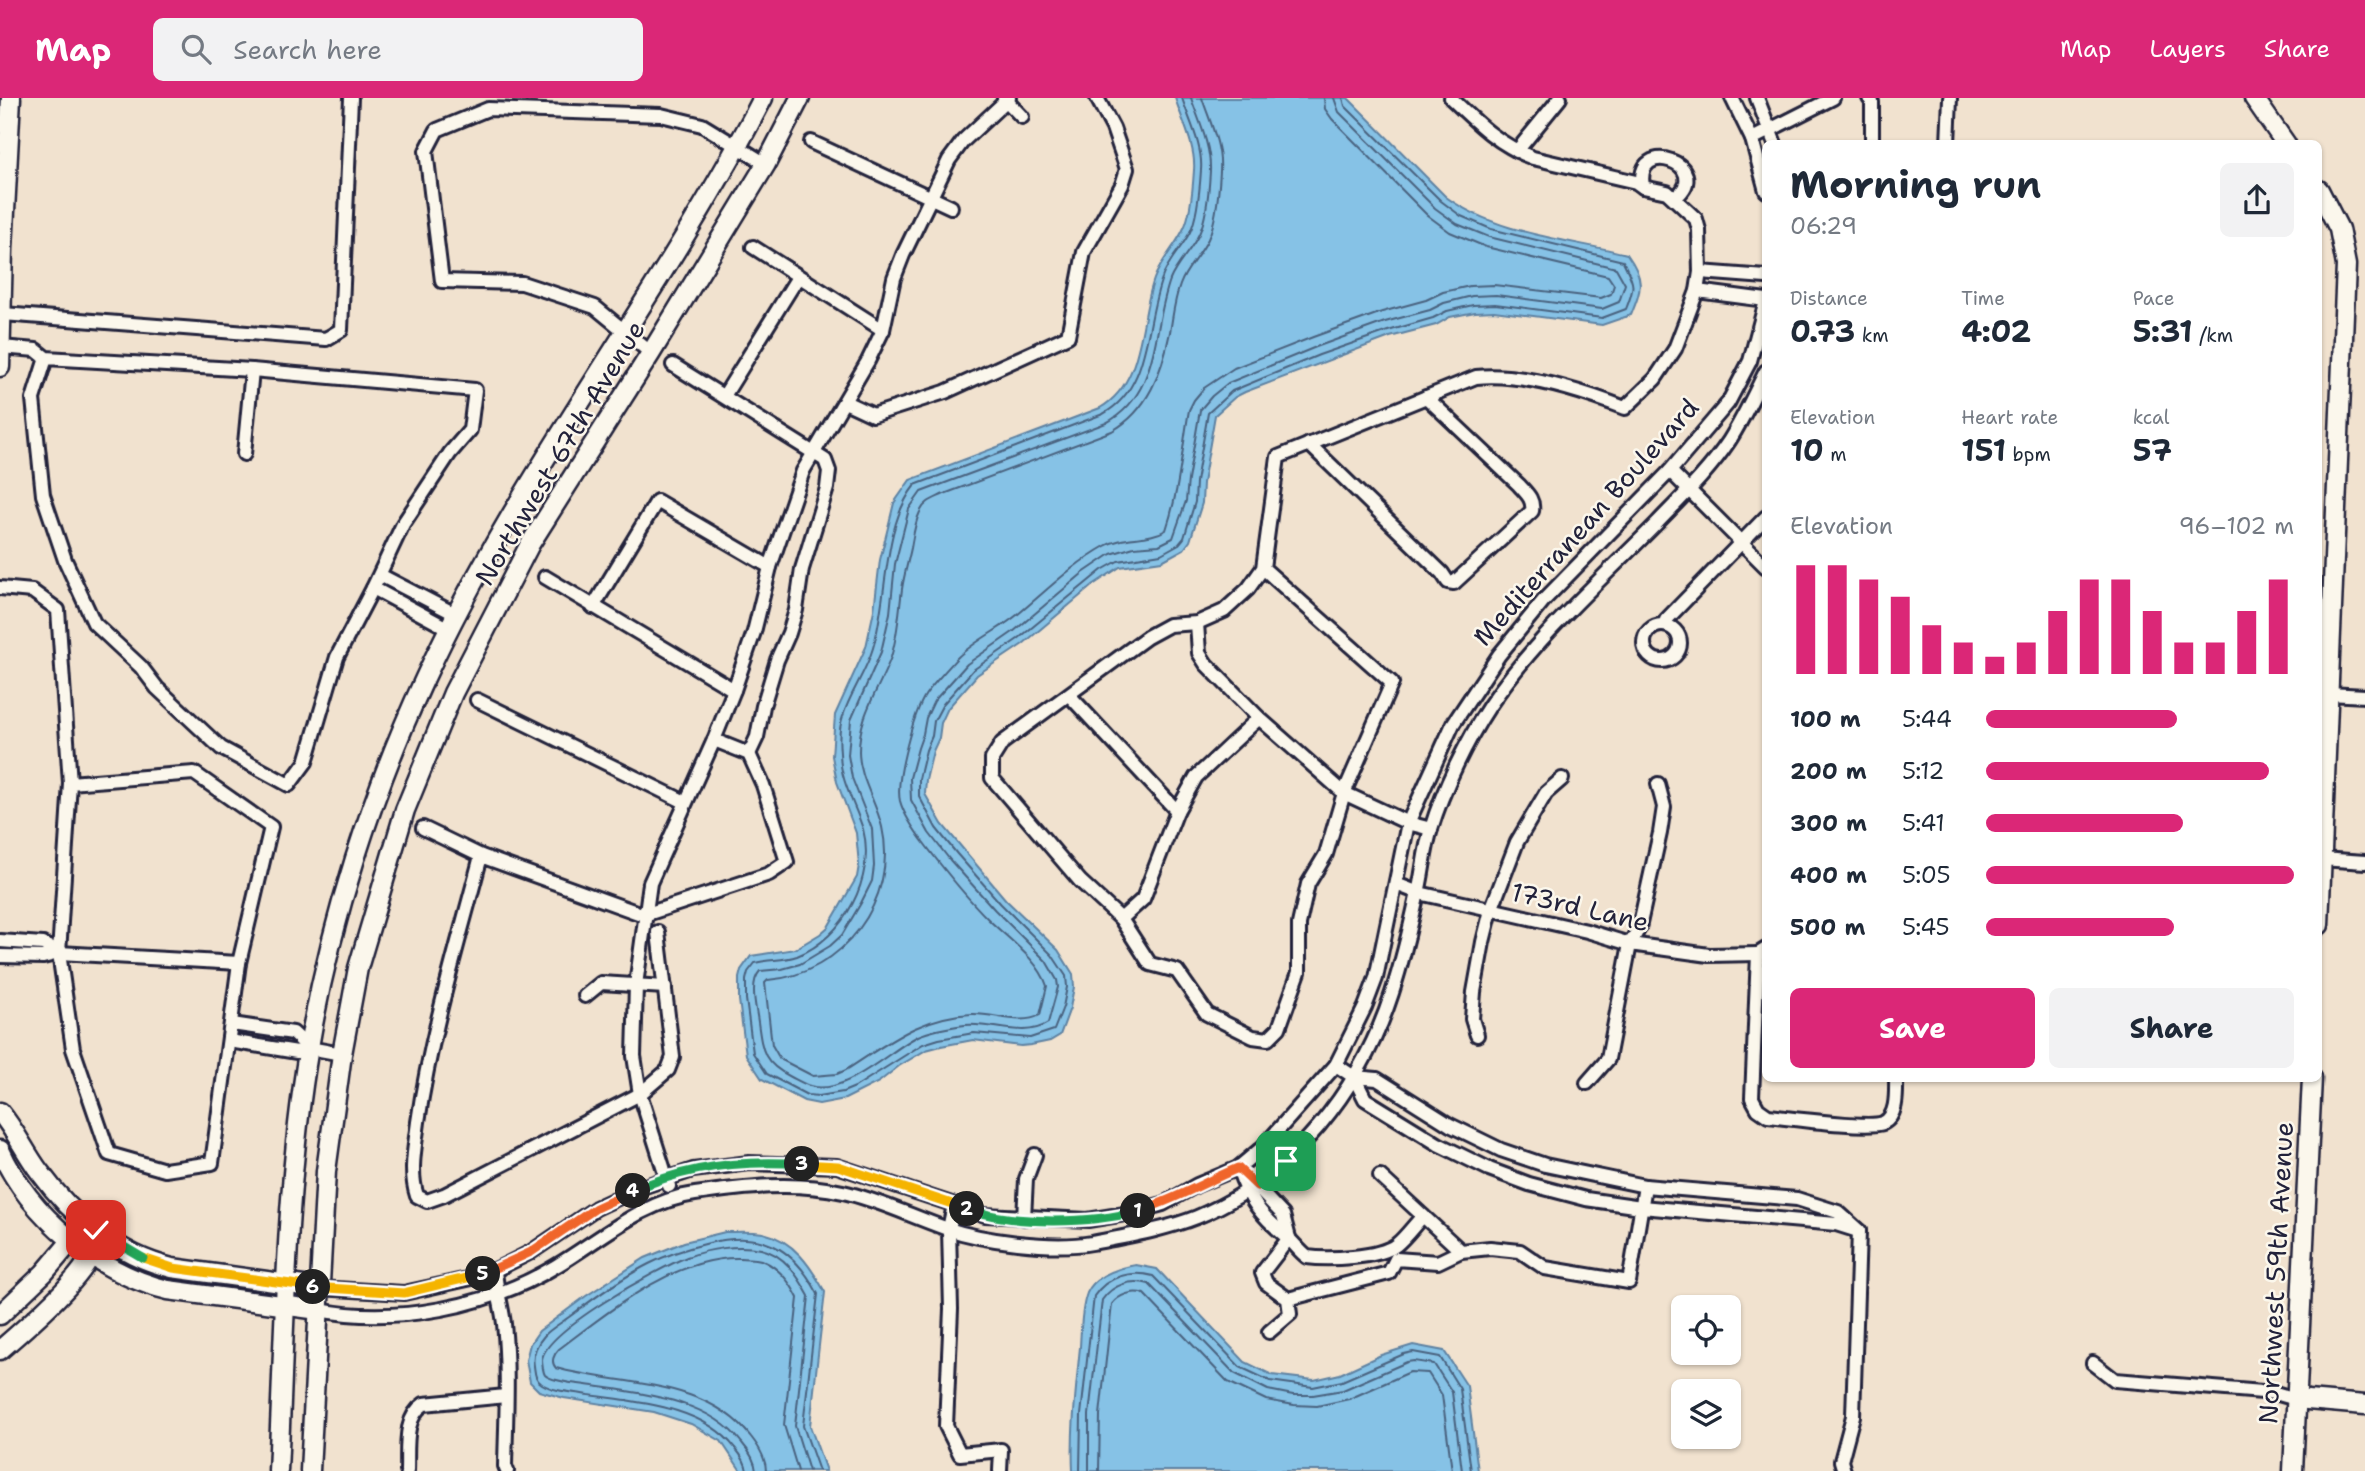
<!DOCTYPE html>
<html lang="en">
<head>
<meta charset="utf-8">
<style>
	:root { --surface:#fff; --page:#f2f2f3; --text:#1f2937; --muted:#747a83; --accent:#db2777 }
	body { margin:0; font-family:"Shantell Sans",sans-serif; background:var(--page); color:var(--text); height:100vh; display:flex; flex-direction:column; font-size:26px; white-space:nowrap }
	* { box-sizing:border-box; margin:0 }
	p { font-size:23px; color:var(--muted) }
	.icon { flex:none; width:38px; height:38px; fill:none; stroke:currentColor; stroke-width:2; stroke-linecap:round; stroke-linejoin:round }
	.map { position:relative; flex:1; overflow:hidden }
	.sheet { position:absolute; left:1762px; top:42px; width:560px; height:942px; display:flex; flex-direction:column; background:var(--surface); border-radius:10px; box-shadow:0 2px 5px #0004 }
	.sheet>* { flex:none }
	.tools { position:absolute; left:1671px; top:1197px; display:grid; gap:14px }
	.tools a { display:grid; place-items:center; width:70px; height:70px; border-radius:10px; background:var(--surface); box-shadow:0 2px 5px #0004; font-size:35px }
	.pin { position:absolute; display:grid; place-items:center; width:60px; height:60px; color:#fff; margin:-30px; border-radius:14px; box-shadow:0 4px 10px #0006 }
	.km { position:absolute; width:35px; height:35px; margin:-18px; border-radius:50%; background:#222; color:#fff; font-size:19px; line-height:35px; text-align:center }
	.round { display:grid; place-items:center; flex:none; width:74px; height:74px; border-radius:10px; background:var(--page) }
	.overview { display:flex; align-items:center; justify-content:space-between; height:119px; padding:0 28px }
	h1 { font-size:38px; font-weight:700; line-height:52px }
	.figures { display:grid; grid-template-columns:repeat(3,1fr); gap:10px; height:119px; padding:7px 28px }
	.figures div { display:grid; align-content:center }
	.figures b { font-size:30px; font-weight:700 }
	.figures small { font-size:19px; font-weight:400 }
	.figures p { font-size:19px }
	.chart { height:196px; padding:14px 28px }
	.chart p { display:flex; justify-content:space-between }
	.chart svg { width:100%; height:126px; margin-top:7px; stroke:var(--accent); stroke-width:6 }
	.cta { display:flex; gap:14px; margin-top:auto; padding:14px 28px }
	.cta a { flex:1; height:80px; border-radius:10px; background:var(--accent); color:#fff; font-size:28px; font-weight:700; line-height:80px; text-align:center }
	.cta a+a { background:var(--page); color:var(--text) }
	ul { padding:0 28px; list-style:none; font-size:23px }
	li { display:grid; grid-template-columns:112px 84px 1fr; align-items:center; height:52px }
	li i { height:18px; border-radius:9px; background:var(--accent) }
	header { display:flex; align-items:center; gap:42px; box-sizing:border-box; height:98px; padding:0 35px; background:var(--accent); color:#fff }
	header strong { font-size:33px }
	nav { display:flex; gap:38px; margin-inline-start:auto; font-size:24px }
	.search { width:490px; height:63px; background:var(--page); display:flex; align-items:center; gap:18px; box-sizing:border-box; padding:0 24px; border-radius:10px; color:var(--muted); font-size:26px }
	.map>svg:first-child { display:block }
	.water { fill:#86c2e6; stroke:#5e82a2; stroke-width:2 }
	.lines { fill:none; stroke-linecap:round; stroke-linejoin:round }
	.shore { stroke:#4a627f; stroke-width:2 }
	.street-casing { stroke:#22223b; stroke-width:18 }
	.secondary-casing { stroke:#22223b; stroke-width:23 }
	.street { stroke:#fbf7ec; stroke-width:12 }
	.secondary { stroke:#fbf7ec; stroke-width:18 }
	.split-1-casing { stroke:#fff; stroke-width:14 }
	.split-2-casing { stroke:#fff; stroke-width:14 }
	.split-3-casing { stroke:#fff; stroke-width:14 }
	.split-4-casing { stroke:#fff; stroke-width:14 }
	.split-5-casing { stroke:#fff; stroke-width:14 }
	.split-6-casing { stroke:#fff; stroke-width:14 }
	.split-7-casing { stroke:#fff; stroke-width:14 }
	.split-8-casing { stroke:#fff; stroke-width:14 }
	.split-1 { stroke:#f0652b; stroke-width:9 }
	.split-2 { stroke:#22a559; stroke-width:9 }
	.split-3 { stroke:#f5b400; stroke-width:9 }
	.split-4 { stroke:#22a559; stroke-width:9 }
	.split-5 { stroke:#f0652b; stroke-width:9 }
	.split-6 { stroke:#f5b400; stroke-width:9 }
	.split-7 { stroke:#f5b400; stroke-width:9 }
	.split-8 { stroke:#22a559; stroke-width:9 }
	.labels { text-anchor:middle; stroke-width:5; stroke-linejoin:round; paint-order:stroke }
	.street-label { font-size:26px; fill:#22223b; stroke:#fbf7ec }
</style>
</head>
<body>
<header>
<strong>Map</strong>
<div class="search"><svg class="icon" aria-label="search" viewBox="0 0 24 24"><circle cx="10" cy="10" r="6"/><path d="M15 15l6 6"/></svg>Search here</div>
<nav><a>Map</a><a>Layers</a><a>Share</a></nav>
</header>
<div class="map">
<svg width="2365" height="1373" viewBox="0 0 2365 1373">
	<rect width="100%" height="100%" fill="#f1e2cf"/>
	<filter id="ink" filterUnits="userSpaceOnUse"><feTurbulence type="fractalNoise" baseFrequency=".0143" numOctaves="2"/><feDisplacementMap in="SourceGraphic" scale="14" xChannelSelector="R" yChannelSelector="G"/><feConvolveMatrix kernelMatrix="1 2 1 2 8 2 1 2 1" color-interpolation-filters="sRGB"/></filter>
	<g filter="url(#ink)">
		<g class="water">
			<path d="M1175 0H1348L1446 99C1497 136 1566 141 1627 156 1645 181 1642 190 1631 217L1602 227 1494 213 1475 214 1450 219 1436 227 1390 239 1245 294 1235 299 1215 317 1203 385 1202 405 1190 443 1184 451 1162 463 1120 469 1093 487 1023 546 977 577 948 610 941 625 939 640 933 653 926 682 925 696 942 726 1006 802 1058 852 1073 876 1074 889 1070 910 1060 937 1050 943 1031 947 1021 948 973 942 941 948 926 952 899 968 879 984 845 1001 819 1006 804 1003 762 981 746 957 739 902V880L741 872 751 858 795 851 820 836 828 829 857 779 859 767 856 735 837 684 832 658 835 617 866 549 874 512 880 462 894 405 910 382 1100 310C1145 284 1139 223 1154 181 1161 162 1176 148 1184 130 1191 116 1193 88 1194 72 1196 49 1182 22 1175 0Z"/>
			<path d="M725 1134C737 1134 751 1133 763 1135 794 1142 811 1169 825 1194L810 1328 826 1373H741L721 1343 691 1326 654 1314 564 1300 539 1293 530 1284 526 1262 530 1246 539 1233 586 1198 645 1160 684 1144Z"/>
			<path d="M1136 1167 1157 1171 1245 1264 1272 1277 1314 1282 1340 1276 1381 1257 1413 1247 1444 1253 1467 1288 1478 1373H1073C1071 1332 1076 1290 1080 1249 1081 1232 1081 1211 1087 1195 1095 1177 1119 1170 1136 1167Z"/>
		</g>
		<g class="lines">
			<g class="shore">
				<path d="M1182 0C1189 22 1203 48 1201 72 1200 88 1197 120 1190 134 1182 150 1168 162 1162 180 1145 225 1151 290 1103 316L915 387C882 428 888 501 873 550 866 574 850 595 843 618 839 629 839 644 840 655 840 683 855 706 863 731 876 779 844 840 797 858 783 863 769 861 755 865L748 874 746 882V901L753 955 767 976 807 997 819 998 843 994 855 989 923 946 939 941 974 935 1030 940 1054 932 1063 909 1067 889 1066 878 1052 857 1001 806 957 756 936 730 919 698V681L926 652 932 638 934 623 943 606 973 572 1018 541 1102 472 1118 463 1161 456 1179 446 1184 440 1195 404 1196 384 1208 315 1232 293 1319 257 1388 233 1433 220 1447 213 1473 207 1495 206 1602 220 1626 211C1636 186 1634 186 1623 163L1491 131 1461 118 1441 103 1345 8 1343 0"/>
				<path d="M1191 0C1199 23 1211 48 1210 73 1209 92 1207 119 1199 136 1191 153 1177 165 1170 182 1152 232 1160 296 1106 325L921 394 909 411 895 466 890 515 881 554 851 622 848 657 852 680 872 731 874 768 872 783 861 805 842 837 830 848 800 866 782 871 760 873C749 885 756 909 758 924 762 953 763 965 791 979 797 982 804 986 810 988 844 999 890 952 918 938 932 932 950 929 965 927 992 924 1024 941 1048 925L1058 889 1057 882 1046 863 995 812 950 762 929 735 911 702 910 680 918 650 923 636 926 620 934 603 967 566 1013 534 1083 475 1111 456 1134 449 1159 447 1173 440 1186 403 1188 382 1200 312 1212 298 1228 285 1316 249 1385 224 1430 212 1444 205 1472 198 1496 197 1602 211 1619 204 1625 186 1616 170 1489 139 1457 126 1435 110 1339 14 1334 0"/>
				<path d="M1202 0C1210 24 1222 48 1220 73 1219 92 1216 124 1208 141 1200 158 1186 170 1180 187 1174 203 1173 218 1170 234 1162 274 1148 313 1112 333L944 396C934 401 925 403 920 414 915 424 913 439 911 450 908 464 904 477 902 491 899 514 898 537 891 559 879 592 859 616 859 653 859 680 876 703 882 729 899 802 842 877 768 882L765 885 772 947 780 961 813 978 837 976 846 972C887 946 920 918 972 916 994 915 1021 928 1040 917L1047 888C1038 861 1008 841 988 821 966 799 946 774 927 749 917 736 904 718 900 703 895 682 914 614 926 596 935 584 947 571 957 560 974 543 999 532 1017 517 1046 493 1073 466 1105 448 1123 437 1148 443 1166 432 1179 394 1182 352 1189 312L1194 302 1204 290 1234 270 1313 239 1382 214 1426 202 1443 194 1470 188 1494 187 1601 200 1611 196 1614 187 1608 178 1486 149 1450 134 1427 117 1332 21 1325 11 1324 0"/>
				<path d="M747 1373C746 1364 741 1357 735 1350 703 1308 637 1304 589 1297 574 1294 555 1294 542 1286 535 1282 535 1275 534 1268 532 1257 537 1246 544 1238 550 1231 561 1225 569 1219 594 1200 621 1180 649 1166 668 1156 688 1150 709 1145 762 1132 793 1149 818 1196L803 1328 819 1373"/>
				<path d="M756 1373C755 1362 749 1353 742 1345 708 1300 638 1295 586 1287 578 1286 551 1283 545 1277 543 1274 542 1265 542 1262 544 1233 659 1170 687 1159 709 1151 737 1146 761 1151 784 1156 798 1178 809 1198L795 1328 809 1373"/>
				<path d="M766 1373C766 1360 759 1349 751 1339 706 1280 620 1288 556 1270 550 1264 554 1256 559 1251 608 1214 675 1158 740 1160 747 1161 754 1160 761 1162 779 1169 790 1184 798 1200L784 1327 798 1373"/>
				<path d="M1080 1373 1081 1317 1094 1198C1108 1178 1130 1172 1153 1178L1240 1269 1270 1283 1313 1289 1342 1283 1404 1256 1413 1254 1440 1259 1460 1291 1471 1373"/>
				<path d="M1089 1373V1317L1102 1202C1113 1186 1131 1181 1149 1186L1234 1275 1268 1292 1293 1297H1313L1343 1292 1407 1264 1414 1263 1434 1266 1452 1294 1462 1373"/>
				<path d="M1099 1373 1100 1317 1112 1206C1119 1197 1132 1192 1144 1196L1228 1284 1266 1302 1294 1307 1317 1308 1349 1301 1410 1274 1428 1275 1442 1297 1452 1373"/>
			</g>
			<defs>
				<g id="street">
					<polyline points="1004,0 1022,19"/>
					<polyline points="1732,0 1752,41 1766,93"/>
					<polyline points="1757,0 1775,46"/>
					<polyline points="1869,0 1872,4 1872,46"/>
					<polyline points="1752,41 1833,0"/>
					<polyline points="811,44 951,109"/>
					<polyline points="1948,46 1950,0"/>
					<polyline points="1517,53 1560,0"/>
					<path d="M1643 89C1633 37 1716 67 1675 100"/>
					<polyline points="753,149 883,232"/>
					<polyline points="1700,174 1766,179"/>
					<polyline points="1697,193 1766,202"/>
					<polyline points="3,216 326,241 341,232 351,0"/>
					<polyline points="1,249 36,252 46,260 252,272 475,292 470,332 450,355 403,426 373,490 337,559 306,664 289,687 221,650 157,590 141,569 94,525 65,462 43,397 33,301 46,260"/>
					<polyline points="651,255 595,209 522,185 442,183 426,53 437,32 488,11 661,17 702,27 766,66"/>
					<polyline points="673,267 825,362 829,373 827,390 802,471 796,512 789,535 777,562 763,608 757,639 749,656"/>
					<polyline points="724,298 798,179"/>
					<polyline points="845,304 873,317 945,294 1068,238 1084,154 1122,87 1127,71 1113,30 1097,0"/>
					<path d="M1309 346 1442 475 1448 484 1454 485 1532 413C1534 401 1526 395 1519 387L1426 299"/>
					<polyline points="244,356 252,272"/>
					<polyline points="1670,373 1766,469"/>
					<path d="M1263 470 1392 585 1344 695 1326 756 1308 786 1299 826V874L1279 930 1268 941 1253 939 1207 916 1177 873 1150 866 1121 821 1080 783 992 680V661L1002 645 1147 539 1169 527 1197 525 1224 513 1248 491 1263 470 1278 359 1476 279C1523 274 1581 293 1625 310L1655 281 1675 251 1697 193 1700 174 1699 132 1696 121 1667 94 1643 89 1636 84 1533 60C1498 46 1478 26 1451 0"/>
					<polyline points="380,477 457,517"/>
					<polyline points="545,479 734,592"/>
					<polyline points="0,490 32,493 58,512 70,685 59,855 73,951 109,1056 165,1072 212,1065 239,865 271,729 194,675 70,685"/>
					<polyline points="373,490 449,531"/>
					<polyline points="593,509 657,403 770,469"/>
					<polyline points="1197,525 1199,555 1206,566 1259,620 1344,695 1408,725 1431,731"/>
					<circle cx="1662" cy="545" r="18"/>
					<polyline points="1665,527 1666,522 1766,419"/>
					<polyline points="2329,596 2365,598"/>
					<polyline points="1069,597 1177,713"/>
					<polyline points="477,602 685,704"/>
					<polyline points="423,730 481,758 644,817 769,776 787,764 763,687 749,656 714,642"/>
					<path d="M481 758C458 846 431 934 418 1024 415 1049 409 1074 417 1098L427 1103 444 1097 640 996 668 972 673 959 658 834"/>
					<polyline points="2321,761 2365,764"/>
					<polyline points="1396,786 1419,795 1587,833 1630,846 1709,857 1758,856"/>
					<polyline points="1121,821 1143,801 1177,713 1196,679 1259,620"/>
					<polyline points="0,843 43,846 59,855"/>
					<path d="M1766 851 1758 856 1752 1000 1758 1011 1768 1018C1788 1020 1869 1031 1883 1025 1898 1018 1896 994 1896 980"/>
					<polyline points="0,858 43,859 59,855 239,865"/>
					<polyline points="585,898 601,885 665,889"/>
					<polyline points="232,926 293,935 309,950"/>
					<polyline points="1477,937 1472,921 1474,894 1483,844 1491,812 1517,744 1546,695 1562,681"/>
					<polyline points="229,943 297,954 309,950 342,956"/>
					<polyline points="1336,967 1354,979 1377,981 1450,1027 1501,1052 1545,1067 1645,1088 1797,1101 1838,1114 1859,1133"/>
					<polyline points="1354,979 1365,1001 1438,1046 1489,1071 1529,1086 1586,1101 1641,1109 1836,1126 1855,1132"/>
					<polyline points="1587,985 1608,961 1630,846 1639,830 1660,735 1664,709 1658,686"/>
					<path d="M1238 1070C1249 1102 1261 1118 1287 1139 1294 1145 1299 1153 1307 1159 1327 1162 1379 1160 1396 1147 1406 1139 1414 1127 1423 1118"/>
					<polyline points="1380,1078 1461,1153 1490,1150 1520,1153 1545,1170 1629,1184 1645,1088"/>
					<polyline points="1252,1084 1283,1117 1289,1140"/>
					<polyline points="669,1088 640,996 634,958 636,887 650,785 714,642 734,592 754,534 770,469 803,373 868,263 883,232 894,180 903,157 949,62 963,43 1009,0"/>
					<polyline points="954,1107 949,1131 951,1211 946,1328 960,1356 1001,1352 1000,1373"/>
					<polyline points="1024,1120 1026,1081 1035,1057"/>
					<path d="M495 1172C496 1191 502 1208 504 1226 509 1273 506 1321 505 1368L507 1373"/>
					<polyline points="318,1190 404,1195 472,1180 495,1172 531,1154 596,1110 639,1090 693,1072 749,1065 837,1068 985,1117 1088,1122 1125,1116 1163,1106 1197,1087 1238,1070 1263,1049 1336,967 1365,909 1376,880 1408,725 1453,626 1499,557 1544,502 1670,373 1728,305 1750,263 1766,203"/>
					<polyline points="1288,1201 1389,1175 1396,1161 1438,1164 1461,1153"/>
					<path d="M319 1212C396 1227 489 1209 556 1168 601 1141 643 1103 695 1096 744 1089 794 1083 843 1094 878 1102 911 1118 945 1130 983 1143 1052 1152 1092 1145 1127 1138 1164 1132 1197 1119 1292 1080 1361 991 1392 895 1402 864 1410 831 1417 799 1423 777 1424 753 1431 731 1443 691 1467 642 1490 607 1536 539 1600 483 1657 425 1682 399 1709 373 1729 343 1743 321 1754 297 1766 273"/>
					<polyline points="1269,1234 1290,1216 1288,1201 1266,1185 1262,1175 1289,1140"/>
					<polyline points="2093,1265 2115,1282 2275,1295 2296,1301"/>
					<path d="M407 1373C408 1350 403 1320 424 1306L506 1298"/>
					<polyline points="1844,1373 1841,1363 1853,1318 1859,1133"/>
				</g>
				<g id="secondary">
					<polyline points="2254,0 2286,46"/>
					<polyline points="2319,92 2339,131 2346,167 2319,827"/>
					<polyline points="0,269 3,151 11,0"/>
					<path d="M0 1014C15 1032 25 1054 39 1073 72 1118 117 1157 172 1170L318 1190"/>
					<path d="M0 1052C29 1117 99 1176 168 1192L319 1212"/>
					<polyline points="0,1217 44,1175 72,1142 80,1139"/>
					<path d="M0 1252C22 1233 89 1176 93 1150"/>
					<polyline points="2296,1301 2365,1307"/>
					<path d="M278 1373C285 1232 285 1088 309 949 330 825 372 694 425 580 519 376 660 199 763 0"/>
					<polyline points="310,1373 326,1073 342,956 358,870 405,712 453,595 530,446 651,255 766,66 800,0"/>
					<polyline points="2293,1373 2312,980"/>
				</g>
			</defs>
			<use href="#street" class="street-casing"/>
			<use href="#secondary" class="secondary-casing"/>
			<use href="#street" class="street"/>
			<use href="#secondary" class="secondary"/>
		</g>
	</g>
	<g class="lines" filter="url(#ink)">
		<defs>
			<path id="split-1" d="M1138 1113C1173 1103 1204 1084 1238 1070L1257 1088 1286 1063"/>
			<path id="split-2" d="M967 1111C1014 1127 1091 1126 1138 1113"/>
			<polyline id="split-3" points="802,1066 838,1068 967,1111"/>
			<path id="split-4" d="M633 1093C685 1068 745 1062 802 1066"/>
			<polyline id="split-5" points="483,1176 531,1154 596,1110 633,1093"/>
			<polyline id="split-6" points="313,1189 404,1195 483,1176"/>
			<polyline id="split-7" points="143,1160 173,1170 313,1189"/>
			<polyline id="split-8" points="96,1132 143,1160"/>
		</defs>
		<use href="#split-1" class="split-1-casing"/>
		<use href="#split-2" class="split-2-casing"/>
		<use href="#split-3" class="split-3-casing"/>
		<use href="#split-4" class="split-4-casing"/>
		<use href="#split-5" class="split-5-casing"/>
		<use href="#split-6" class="split-6-casing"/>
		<use href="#split-7" class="split-7-casing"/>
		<use href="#split-8" class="split-8-casing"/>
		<use href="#split-1" class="split-1"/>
		<use href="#split-2" class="split-2"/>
		<use href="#split-3" class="split-3"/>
		<use href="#split-4" class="split-4"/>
		<use href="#split-5" class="split-5"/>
		<use href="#split-6" class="split-6"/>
		<use href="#split-7" class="split-7"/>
		<use href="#split-8" class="split-8"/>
	</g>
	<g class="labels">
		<g class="street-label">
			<text transform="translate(560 355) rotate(-59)" y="9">Northwest 67th Avenue</text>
			<text transform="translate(1586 424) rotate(-48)" y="9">Mediterranean Boulevard</text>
			<text transform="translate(1580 809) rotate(13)" y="9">173rd Lane</text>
			<text transform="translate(2276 1175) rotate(-87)" y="9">Northwest 59th Avenue</text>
		</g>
	</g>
</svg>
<div class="tools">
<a><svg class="icon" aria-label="locate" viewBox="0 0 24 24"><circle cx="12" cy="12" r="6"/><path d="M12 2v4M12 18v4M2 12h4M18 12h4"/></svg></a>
<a><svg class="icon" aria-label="layers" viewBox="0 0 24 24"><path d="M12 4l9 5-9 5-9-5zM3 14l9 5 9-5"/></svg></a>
</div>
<div class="pin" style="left:1286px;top:1063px;background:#1e9e55"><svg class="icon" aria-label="arrive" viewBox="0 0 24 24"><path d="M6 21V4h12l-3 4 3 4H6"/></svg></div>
<div class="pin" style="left:96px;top:1132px;background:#d93025"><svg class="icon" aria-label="check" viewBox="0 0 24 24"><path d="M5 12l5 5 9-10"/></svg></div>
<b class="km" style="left:1138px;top:1113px">1</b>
<b class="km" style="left:967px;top:1111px">2</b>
<b class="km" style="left:802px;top:1066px">3</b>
<b class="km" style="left:633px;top:1093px">4</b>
<b class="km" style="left:483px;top:1176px">5</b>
<b class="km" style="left:313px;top:1189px">6</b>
<section class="sheet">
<div class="overview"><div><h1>Morning run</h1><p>06:29</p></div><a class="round"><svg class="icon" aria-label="share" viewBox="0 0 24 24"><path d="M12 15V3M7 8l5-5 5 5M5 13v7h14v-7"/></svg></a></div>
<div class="figures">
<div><p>Distance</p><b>0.73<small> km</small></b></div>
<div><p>Time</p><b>4:02</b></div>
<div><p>Pace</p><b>5:31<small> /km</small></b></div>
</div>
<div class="figures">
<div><p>Elevation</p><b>10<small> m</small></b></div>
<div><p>Heart rate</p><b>151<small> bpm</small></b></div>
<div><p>kcal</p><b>57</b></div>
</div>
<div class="chart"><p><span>Elevation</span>96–102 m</p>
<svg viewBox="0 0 160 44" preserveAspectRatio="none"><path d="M5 44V6M15 44V6M25 44V11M35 44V17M45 44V27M55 44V33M65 44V38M75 44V33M85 44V22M95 44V11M105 44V11M115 44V22M125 44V33M135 44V33M145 44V22M155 44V11"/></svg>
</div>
<ul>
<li><b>100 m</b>5:44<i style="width:62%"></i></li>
<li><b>200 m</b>5:12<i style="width:92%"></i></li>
<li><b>300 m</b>5:41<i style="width:64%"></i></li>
<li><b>400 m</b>5:05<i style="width:100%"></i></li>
<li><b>500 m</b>5:45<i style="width:61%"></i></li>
</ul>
<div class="cta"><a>Save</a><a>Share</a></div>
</section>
</div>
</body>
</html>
